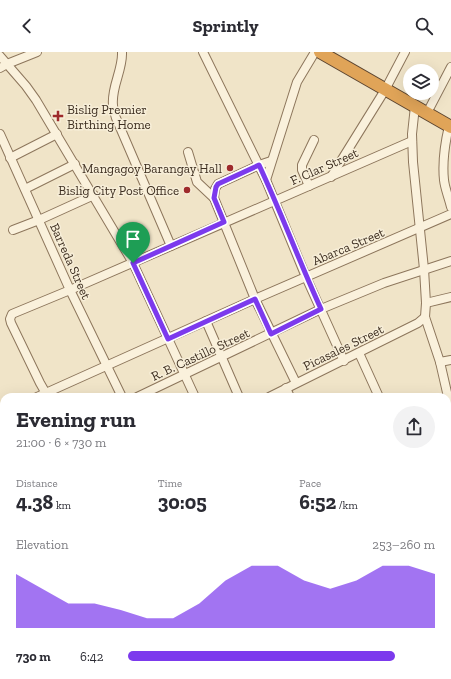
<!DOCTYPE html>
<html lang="en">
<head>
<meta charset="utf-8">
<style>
	:root { --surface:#fff; --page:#f2f2f3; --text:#2b2b33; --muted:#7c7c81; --accent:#7c3aed }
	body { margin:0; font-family:"Zilla Slab",serif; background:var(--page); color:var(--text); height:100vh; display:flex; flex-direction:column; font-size:15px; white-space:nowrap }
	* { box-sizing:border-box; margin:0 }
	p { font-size:13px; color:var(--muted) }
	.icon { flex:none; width:22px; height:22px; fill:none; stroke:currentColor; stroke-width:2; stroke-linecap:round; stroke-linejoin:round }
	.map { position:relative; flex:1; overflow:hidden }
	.panel { position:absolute; left:0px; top:341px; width:451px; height:286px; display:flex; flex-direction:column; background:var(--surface); border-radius:12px 12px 0 0; box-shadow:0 4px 16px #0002 }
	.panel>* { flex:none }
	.controls { position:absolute; left:403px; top:12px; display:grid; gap:8px }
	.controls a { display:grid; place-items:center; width:36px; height:36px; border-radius:50%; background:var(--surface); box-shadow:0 4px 16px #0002; font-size:20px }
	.pin { position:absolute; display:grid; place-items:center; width:34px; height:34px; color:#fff; margin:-41px -17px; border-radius:50% 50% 50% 0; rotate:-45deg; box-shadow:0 0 4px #0007 }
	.pin .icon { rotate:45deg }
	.round { display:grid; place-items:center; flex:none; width:42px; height:42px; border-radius:21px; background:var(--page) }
	.head { display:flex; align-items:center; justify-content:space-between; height:68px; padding:0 16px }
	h1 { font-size:22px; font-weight:700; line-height:30px }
	.metrics { display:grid; grid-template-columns:repeat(3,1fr); gap:6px; height:68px; padding:4px 16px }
	.metrics div { display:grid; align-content:center }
	.metrics b { font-size:20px; font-weight:700 }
	.metrics small { font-size:11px; font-weight:400 }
	.metrics p { font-size:11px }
	.chart { height:112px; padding:8px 16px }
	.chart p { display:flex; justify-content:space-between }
	.chart svg { width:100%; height:72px; margin-top:4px; fill:var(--accent); opacity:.7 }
	ul { padding:0 16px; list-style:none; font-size:13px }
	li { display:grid; grid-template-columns:64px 48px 1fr; align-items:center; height:30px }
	li i { height:10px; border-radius:5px; background:var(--accent) }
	header { display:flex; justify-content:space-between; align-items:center; height:52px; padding:0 16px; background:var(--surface); font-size:18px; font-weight:700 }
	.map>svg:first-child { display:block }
	.water { fill:#a9c4bc; stroke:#6f938a }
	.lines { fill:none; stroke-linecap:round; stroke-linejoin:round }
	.river { stroke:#a9c4bc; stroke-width:10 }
	.minor-casing { stroke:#8d765c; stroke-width:10 }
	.highway-casing { stroke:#5b4430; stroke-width:14 }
	.minor { stroke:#faf1dc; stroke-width:8 }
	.highway { stroke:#e0a458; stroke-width:12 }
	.route-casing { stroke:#fff; stroke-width:8 }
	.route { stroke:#7c3aed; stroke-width:5 }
	.poi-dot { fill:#9e2a2b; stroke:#f7eed8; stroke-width:1.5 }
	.labels { text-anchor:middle; stroke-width:3; stroke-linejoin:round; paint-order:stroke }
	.poi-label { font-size:13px; fill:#3d2e20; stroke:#f7eed8; text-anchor:end }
	.street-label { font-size:13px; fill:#3d2e20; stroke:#f7eed8 }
</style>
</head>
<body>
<header><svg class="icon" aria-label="back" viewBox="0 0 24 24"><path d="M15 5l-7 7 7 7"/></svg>Sprintly<svg class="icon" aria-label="search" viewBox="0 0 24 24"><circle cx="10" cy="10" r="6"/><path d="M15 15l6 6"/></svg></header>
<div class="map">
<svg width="451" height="627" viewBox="0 0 451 627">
	<rect width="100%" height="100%" fill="#f0e4c8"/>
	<g class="water">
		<polygon points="447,372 451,393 451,464 447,461"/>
		<polygon points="451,478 451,627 346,627 345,623 447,623 447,480"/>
	</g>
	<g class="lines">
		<g class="river">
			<polyline points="0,590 4,604"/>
			<polyline points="10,623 11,627"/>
		</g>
		<defs>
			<g id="minor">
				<path d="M122 0C123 18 111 35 113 53 113 57 115 62 116 66L171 194"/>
				<polyline points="203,0 266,128 306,225 344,309"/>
				<polyline points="0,4 26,34 36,48 133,211 195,345"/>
				<polyline points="0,16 7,12 37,0"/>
				<polyline points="415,54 412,82 413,110 424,217 426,251 425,265 440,310 451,358"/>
				<polyline points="427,61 451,15"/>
				<path d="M449 74C445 91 442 109 444 128 445 137 449 146 451 155"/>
				<polyline points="0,82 70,238 122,345"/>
				<polyline points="188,100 197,130 214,146"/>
				<polyline points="10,106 57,82"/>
				<polyline points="271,109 259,113 218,132 215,137 214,146 255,247 296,331"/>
				<polyline points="331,125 385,38 405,0"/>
				<polyline points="266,128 297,30 315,0"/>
				<polyline points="309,134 302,118 302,113 314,88"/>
				<polyline points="25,137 75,112"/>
				<polyline points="13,178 39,168 94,143"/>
				<polyline points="426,251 451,245"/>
				<polyline points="206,269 239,345"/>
				<polyline points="359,301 379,345"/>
				<polyline points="440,310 451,308"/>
				<polyline points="286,336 290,345"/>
				<polyline points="37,345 255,247 451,162"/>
				<polyline points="48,345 40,331 11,271 10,267 12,262 70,238 412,89"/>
				<polyline points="137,345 321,257 384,231 451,209"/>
				<polyline points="269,345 418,271 425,265"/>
				<polyline points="0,360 4,359"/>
				<polyline points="0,404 4,402"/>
				<polyline points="65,623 66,627"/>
				<polyline points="94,623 96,627"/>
				<polyline points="121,623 123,627"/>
				<polyline points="175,623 177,627"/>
				<polyline points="254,623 256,627"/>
				<polyline points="320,623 321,627"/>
				<polyline points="142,627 152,623"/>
				<polyline points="274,627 283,623"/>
			</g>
			<polyline id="highway" points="320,0 451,75"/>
		</defs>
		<use href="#minor" class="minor-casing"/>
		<use href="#highway" class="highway-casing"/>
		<use href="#minor" class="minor"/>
		<use href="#highway" class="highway"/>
	</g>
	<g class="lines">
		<defs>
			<path id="route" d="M259 113C281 160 299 209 321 257L271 282 255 247 168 287 133 211 224 170 214 146 216 135 218 132Z"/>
		</defs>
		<use href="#route" class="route-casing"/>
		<use href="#route" class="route"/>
	</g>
	<g class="poi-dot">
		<path d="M56 58h4v4h4v4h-4v4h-4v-4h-4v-4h4z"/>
		<circle cx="230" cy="116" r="4"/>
		<circle cx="187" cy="138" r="4"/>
	</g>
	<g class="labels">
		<g class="poi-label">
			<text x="67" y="62" text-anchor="start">Bislig Premier<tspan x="67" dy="15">Birthing Home</tspan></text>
			<text x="222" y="121">Mangagoy Barangay Hall</text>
			<text x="179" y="143">Bislig City Post Office</text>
		</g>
		<g class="street-label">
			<text transform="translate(324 114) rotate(-24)" y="5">F. Clar Street</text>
			<text transform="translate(348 194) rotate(-23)" y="5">Abarca Street</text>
			<text transform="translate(71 209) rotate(66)" y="5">Barreda Street</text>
			<text transform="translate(343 295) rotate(-26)" y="5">Picasales Street</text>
			<text transform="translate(200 302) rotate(-25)" y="5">R. B. Castillo Street</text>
		</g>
	</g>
</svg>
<div class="controls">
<a><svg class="icon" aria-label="layers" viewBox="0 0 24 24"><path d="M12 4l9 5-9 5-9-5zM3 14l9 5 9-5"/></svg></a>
</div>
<div class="pin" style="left:133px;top:211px;background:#1e9e55"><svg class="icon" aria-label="arrive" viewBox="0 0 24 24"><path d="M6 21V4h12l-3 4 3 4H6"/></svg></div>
<section class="panel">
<div class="head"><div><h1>Evening run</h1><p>21:00 · 6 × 730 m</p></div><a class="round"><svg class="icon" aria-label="share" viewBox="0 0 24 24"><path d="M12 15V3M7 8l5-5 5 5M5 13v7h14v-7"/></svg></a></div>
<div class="metrics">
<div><p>Distance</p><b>4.38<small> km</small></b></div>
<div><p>Time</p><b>30:05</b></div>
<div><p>Pace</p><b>6:52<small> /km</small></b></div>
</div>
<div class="chart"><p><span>Elevation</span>253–260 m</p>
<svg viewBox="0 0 160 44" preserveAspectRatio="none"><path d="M0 44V11L10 20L20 29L30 29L40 33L50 38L60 38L70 29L80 15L90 6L100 6L110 15L120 20L130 15L140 6L150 6L160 11V44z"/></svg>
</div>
<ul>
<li><b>730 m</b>6:42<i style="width:87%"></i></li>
</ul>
</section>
</div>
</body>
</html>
